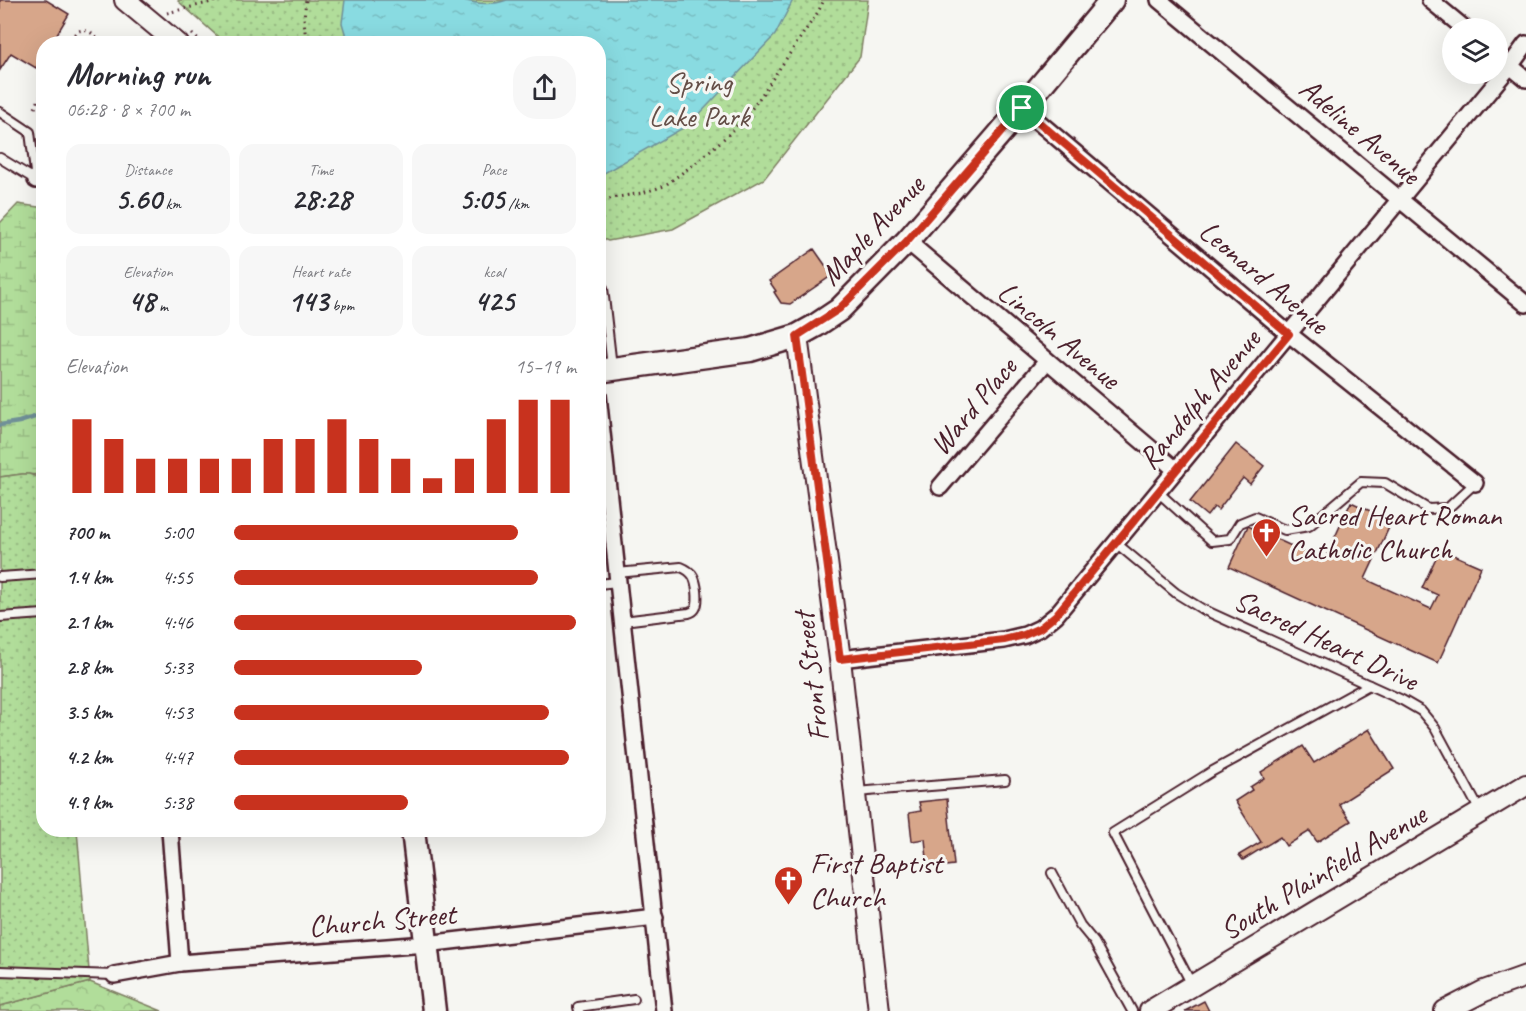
<!DOCTYPE html>
<html lang="en">
<head>
<meta charset="utf-8">
<style>
	:root { --surface:#fff; --page:#f7f7f7; --text:#2b2b33; --muted:#7c7c81; --accent:#c8321e }
	body { margin:0; font-family:Caveat,sans-serif; background:var(--page); color:var(--text); height:100vh; display:flex; flex-direction:column; font-size:22px; white-space:nowrap }
	* { box-sizing:border-box; margin:0 }
	p { font-size:20px; color:var(--muted) }
	.icon { flex:none; width:33px; height:33px; fill:none; stroke:currentColor; stroke-width:2; stroke-linecap:round; stroke-linejoin:round }
	.map { position:relative; flex:1; overflow:hidden }
	.details { position:absolute; left:36px; top:36px; width:570px; height:801px; display:flex; flex-direction:column; background:var(--surface); border-radius:24px; box-shadow:0 6px 24px #0002 }
	.details>* { flex:none }
	.buttons { position:absolute; left:1442px; top:18px; display:grid; gap:12px }
	.buttons a { display:grid; place-items:center; width:66px; height:66px; border-radius:50%; background:var(--surface); box-shadow:0 6px 24px #0002; font-size:30px }
	.pin { position:absolute; display:grid; place-items:center; width:51px; height:51px; color:#fff; margin:-26px; border:3px solid #fff; border-radius:50%; box-shadow:0 2px 6px #0007 }
	.round { display:grid; place-items:center; flex:none; width:63px; height:63px; border-radius:24px; background:var(--page) }
	.headline { display:flex; align-items:center; justify-content:space-between; height:102px; padding:0 30px }
	h1 { font-size:33px; font-weight:700; line-height:45px }
	.metrics { display:grid; grid-template-columns:repeat(3,1fr); gap:9px; height:102px; padding:6px 30px }
	.metrics div { display:grid; align-content:center; border-radius:15px; background:var(--page); text-align:center }
	.metrics b { font-size:30px; font-weight:700 }
	.metrics small { font-size:16px; font-weight:400 }
	.metrics p { font-size:16px }
	.chart { height:168px; padding:12px 30px }
	.chart p { display:flex; justify-content:space-between }
	.chart svg { width:100%; height:108px; margin-top:6px; stroke:var(--accent); stroke-width:6 }
	ul { padding:0 30px; list-style:none; font-size:20px }
	li { display:grid; grid-template-columns:96px 72px 1fr; align-items:center; height:45px }
	li i { height:15px; border-radius:8px; background:var(--accent) }
	.map>svg:first-child { display:block }
	.forest { fill:url(#forest-crowns); stroke:#7e7e62; stroke-width:1.5 }
	.wetland { fill:url(#wetland-marsh); stroke:#7e7e62; stroke-width:1.5 }
	.park { fill:url(#park-dots); stroke:#7e7e62; stroke-width:1.5 }
	.water { fill:url(#water-ripples); stroke:#709098; stroke-width:1.5 }
	.lines { fill:none; stroke-linecap:round; stroke-linejoin:round }
	.stream { stroke:#709098; stroke-width:4.5 }
	.building { fill:#d7a68a; stroke:#4a1f2b; stroke-width:1.5 }
	.service-casing { stroke:#4a1f2b; stroke-width:12 }
	.minor-casing { stroke:#4a1f2b; stroke-width:20 }
	.tertiary-casing { stroke:#4a1f2b; stroke-width:24 }
	.secondary-casing { stroke:#4a1f2b; stroke-width:27 }
	.path { stroke:#4a1f2b; stroke-width:3; stroke-dasharray:1.5 4.5; stroke-linecap:butt }
	.service { stroke:#f6f6f2; stroke-width:8 }
	.minor { stroke:#f6f6f2; stroke-width:15 }
	.tertiary { stroke:#f6f6f2; stroke-width:20 }
	.secondary { stroke:#f6f6f2; stroke-width:22 }
	.route-casing { stroke:#fff; stroke-width:12 }
	.route { stroke:#c8321e; stroke-width:8 }
	.labels { text-anchor:middle; stroke-width:6; stroke-linejoin:round; paint-order:stroke }
	.park-label { font-size:30px; fill:#644e47; stroke:#f6f6f2 }
	.street-label { font-size:30px; fill:#4a1f2b; stroke:#f6f6f2 }
	.poi-label { font-size:30px; fill:#4a1f2b; stroke:#f6f6f2; text-anchor:start }
</style>
</head>
<body>
<div class="map">
<svg width="1526" height="1011" viewBox="0 0 1526 1011">
	<defs>
		<pattern id="forest-crowns" width="20" height="18" patternUnits="userSpaceOnUse" patternTransform="scale(1.5)"><rect width="20" height="18" fill="#b1dd9a"/><path d="M2 6a3 3 0 1 1 6 0M12 15a3 3 0 1 1 6 0" fill="none" stroke="#9abd85"/></pattern>
		<pattern id="wetland-marsh" width="20" height="14" patternUnits="userSpaceOnUse" patternTransform="scale(1.5)"><rect width="20" height="14" fill="#b1dd9a"/><path d="M1 5h8M5 5V1M11 12h8M15 12V8" fill="none" stroke="#9abd85"/></pattern>
		<pattern id="park-dots" width="8" height="8" patternUnits="userSpaceOnUse" patternTransform="scale(1.5)"><rect width="8" height="8" fill="#b1dd9a"/><path d="M2 2h.1M6 6h.1" fill="none" stroke="#9abd85" stroke-width="1.8" stroke-linecap="round"/></pattern>
		<pattern id="water-ripples" width="26" height="14" patternUnits="userSpaceOnUse" patternTransform="scale(1.5)"><rect width="26" height="14" fill="#89dbe1"/><path d="M2 4q2-2 4 0t4 0M15 11q2-2 4 0t4 0" fill="none" stroke="#78bcc1"/></pattern>
	</defs>
	<rect width="100%" height="100%" fill="#f6f6f2"/>
	<filter id="ink" filterUnits="userSpaceOnUse"><feTurbulence type="fractalNoise" baseFrequency=".0167" numOctaves="2"/><feDisplacementMap in="SourceGraphic" scale="12" xChannelSelector="R" yChannelSelector="G"/><feConvolveMatrix kernelMatrix="1 2 1 2 8 2 1 2 1" color-interpolation-filters="sRGB"/></filter>
	<g filter="url(#ink)">
		<polygon class="forest" points="90,982 162,1011 0,1011 0,1006"/>
		<polygon class="wetland" points="18,204 38,207 43,206 43,475 22,474 0,477 0,223"/>
		<g class="park">
			<polygon points="179,0 868,0 860,57 764,179 673,229 608,241 598,237 598,44 225,43 178,1"/>
			<polygon points="22,474 29,474 43,479 44,830 77,830 90,982 0,1006 0,477"/>
		</g>
		<path class="water" d="M345 0H463C477 4 493 5 507 0H793L775 35 690 124 599 176 598 44 348 43 342 23Z"/>
		<g class="lines">
			<polyline class="stream" points="0,425 19,422 44,414"/>
		</g>
		<g class="building">
			<polygon points="0,0 46,0 69,14 51,44 44,44 44,56 36,68 11,53 0,70"/>
			<polygon points="814,249 830,272 829,273 831,276 790,304 781,303 774,292 776,291 769,281"/>
			<polygon points="598,263 605,263 606,276 598,277"/>
			<polygon points="1236,444 1264,466 1250,484 1243,478 1218,510 1214,507 1207,516 1190,502"/>
			<polygon points="1351,502 1392,521 1365,579 1431,609 1438,595 1422,588 1440,549 1481,567 1438,663 1229,567 1248,526 1324,561"/>
			<polygon points="1369,729 1394,769 1339,804 1351,821 1317,842 1310,831 1286,846 1280,837 1243,860 1239,855 1261,842 1235,801 1252,790 1250,787 1264,778 1261,772 1303,746 1314,763"/>
			<polygon points="947,799 954,865 928,868 925,839 912,841 909,813 921,811 919,802"/>
			<polygon points="1204,1001 1209,1011 1185,1011"/>
		</g>
		<g class="lines">
			<defs>
				<g id="service">
					<polyline points="0,112 30,132 36,180 0,158"/>
					<polyline points="603,288 612,367"/>
					<polyline points="1158,492 1212,541 1230,539 1240,523 1255,517 1285,530 1309,526 1361,482 1385,483 1428,509 1448,508 1475,483"/>
					<polyline points="1116,543 1176,593 1202,609 1402,700 1421,711 1435,728 1480,811"/>
					<path d="M617 573 681 567C686 569 690 571 693 576 697 583 699 600 696 607 694 612 693 611 689 613L623 621"/>
					<polyline points="0,577 44,574"/>
					<polyline points="598,584 618,582"/>
					<polyline points="0,617 44,614"/>
					<polyline points="856,792 1005,780"/>
					<polyline points="1052,873 1080,925 1094,942 1132,1011"/>
					<polyline points="0,971 114,975"/>
					<polyline points="1192,985 1113,833 1211,772 1369,685"/>
					<polyline points="579,1011 578,1007 634,999"/>
				</g>
				<g id="minor">
					<polyline points="1159,0 1526,304"/>
					<polyline points="1430,0 1464,28"/>
					<polyline points="1497,55 1526,79"/>
					<polyline points="1022,108 1289,334 1475,483"/>
					<polyline points="36,180 44,177"/>
					<polyline points="907,241 1176,470"/>
					<polyline points="598,395 664,1011"/>
					<polyline points="940,487 1047,361"/>
					<polyline points="840,659 1004,640 1025,635 1040,628 1056,615 1510,66 1526,44"/>
					<polyline points="170,830 180,963"/>
					<polyline points="114,975 180,963 426,944 655,917"/>
				</g>
				<g id="tertiary">
					<polyline points="125,0 178,44"/>
					<polyline points="797,336 840,659 879,1011"/>
					<polyline points="1150,1011 1526,785"/>
					<polyline points="1445,1011 1484,991 1526,976"/>
				</g>
				<g id="secondary">
					<polyline points="598,371 750,350 797,336 815,326 839,310 907,241 1022,108 1112,0"/>
					<polyline points="413,830 434,1011"/>
				</g>
			</defs>
			<use href="#service" class="service-casing"/>
			<use href="#minor" class="minor-casing"/>
			<use href="#tertiary" class="tertiary-casing"/>
			<use href="#secondary" class="secondary-casing"/>
			<g class="path">
				<polyline points="167,13 220,0"/>
				<polyline points="192,34 203,44"/>
				<path d="M67 44C70 40 74 34 77 32 87 26 97 37 102 44"/>
				<polyline points="306,44 304,18 306,0"/>
				<polyline points="35,108 44,89"/>
				<polyline points="598,203 612,198 642,193 664,186 697,162 729,134 754,106 818,12 824,0"/>
			</g>
			<use href="#service" class="service"/>
			<use href="#minor" class="minor"/>
			<use href="#tertiary" class="tertiary"/>
			<use href="#secondary" class="secondary"/>
		</g>
	</g>
	<g class="lines" filter="url(#ink)">
		<defs>
			<polygon id="route" points="1022,108 1289,334 1056,615 1040,628 1024,635 1004,640 840,659 797,336 839,309 907,241"/>
		</defs>
		<use href="#route" class="route-casing"/>
		<use href="#route" class="route"/>
	</g>
	<defs>
		<symbol id="church-pin" viewBox="-11 -11 22 30"><path d="M0 17L-7.5 6A9.5 9.5 0 1 1 7.5 6Z" fill="#c8321e" stroke="#f6f6f2"/><path d="M-1.2-6h2.4v3.5h3.3v2.4h-3.3V6h-2.4V-.1h-3.3v-2.4h3.3Z" fill="#fff"/></symbol>
	</defs>
	<g fill-rule="evenodd">
		<use href="#church-pin" x="1250" y="516" width="33" height="45"/>
		<use href="#church-pin" x="772" y="864" width="33" height="45"/>
	</g>
	<g class="labels">
		<g class="park-label">
			<text x="699" y="92">Spring<tspan x="699" dy="34">Lake Park</tspan></text>
		</g>
		<g class="street-label">
			<text transform="translate(1360 131) rotate(40)" y="10">Adeline Avenue</text>
			<text transform="translate(872 230) rotate(-47)" y="10">Maple Avenue</text>
			<text transform="translate(1264 277) rotate(40)" y="10">Leonard Avenue</text>
			<text transform="translate(1059 335) rotate(40)" y="10">Lincoln Avenue</text>
			<text transform="translate(1199 399) rotate(-50)" y="10">Randolph Avenue</text>
			<text transform="translate(973 406) rotate(-50)" y="10">Ward Place</text>
			<text transform="translate(1326 640) rotate(25)" y="10">Sacred Heart Drive</text>
			<text transform="translate(811 677) rotate(-97)" y="10">Front Street</text>
			<text transform="translate(1323 872) rotate(-31)" y="10">South Plainfield Avenue</text>
			<text transform="translate(382 920) rotate(-5)" y="10">Church Street</text>
		</g>
		<g class="poi-label">
			<text x="1288" y="525">Sacred Heart Roman<tspan x="1288" dy="34">Catholic Church</tspan></text>
			<text x="810" y="873">First Baptist<tspan x="810" dy="34">Church</tspan></text>
		</g>
	</g>
</svg>
<div class="buttons">
<a><svg class="icon" aria-label="layers" viewBox="0 0 24 24"><path d="M12 4l9 5-9 5-9-5zM3 14l9 5 9-5"/></svg></a>
</div>
<div class="pin" style="left:1022px;top:108px;background:#1e9e55"><svg class="icon" aria-label="arrive" viewBox="0 0 24 24"><path d="M6 21V4h12l-3 4 3 4H6"/></svg></div>
<section class="details">
<div class="headline"><div><h1>Morning run</h1><p>06:28 · 8 × 700 m</p></div><a class="round"><svg class="icon" aria-label="share" viewBox="0 0 24 24"><path d="M12 15V3M7 8l5-5 5 5M5 13v7h14v-7"/></svg></a></div>
<div class="metrics">
<div><p>Distance</p><b>5.60<small> km</small></b></div>
<div><p>Time</p><b>28:28</b></div>
<div><p>Pace</p><b>5:05<small> /km</small></b></div>
</div>
<div class="metrics">
<div><p>Elevation</p><b>48<small> m</small></b></div>
<div><p>Heart rate</p><b>143<small> bpm</small></b></div>
<div><p>kcal</p><b>425</b></div>
</div>
<div class="chart"><p><span>Elevation</span>15–19 m</p>
<svg viewBox="0 0 160 44" preserveAspectRatio="none"><path d="M5 44V14M15 44V22M25 44V30M35 44V30M45 44V30M55 44V30M65 44V22M75 44V22M85 44V14M95 44V22M105 44V30M115 44V38M125 44V30M135 44V14M145 44V6M155 44V6"/></svg>
</div>
<ul>
<li><b>700 m</b>5:00<i style="width:83%"></i></li>
<li><b>1.4 km</b>4:55<i style="width:89%"></i></li>
<li><b>2.1 km</b>4:46<i style="width:100%"></i></li>
<li><b>2.8 km</b>5:33<i style="width:55%"></i></li>
<li><b>3.5 km</b>4:53<i style="width:92%"></i></li>
<li><b>4.2 km</b>4:47<i style="width:98%"></i></li>
<li><b>4.9 km</b>5:38<i style="width:51%"></i></li>
</ul>
</section>
</div>
</body>
</html>
